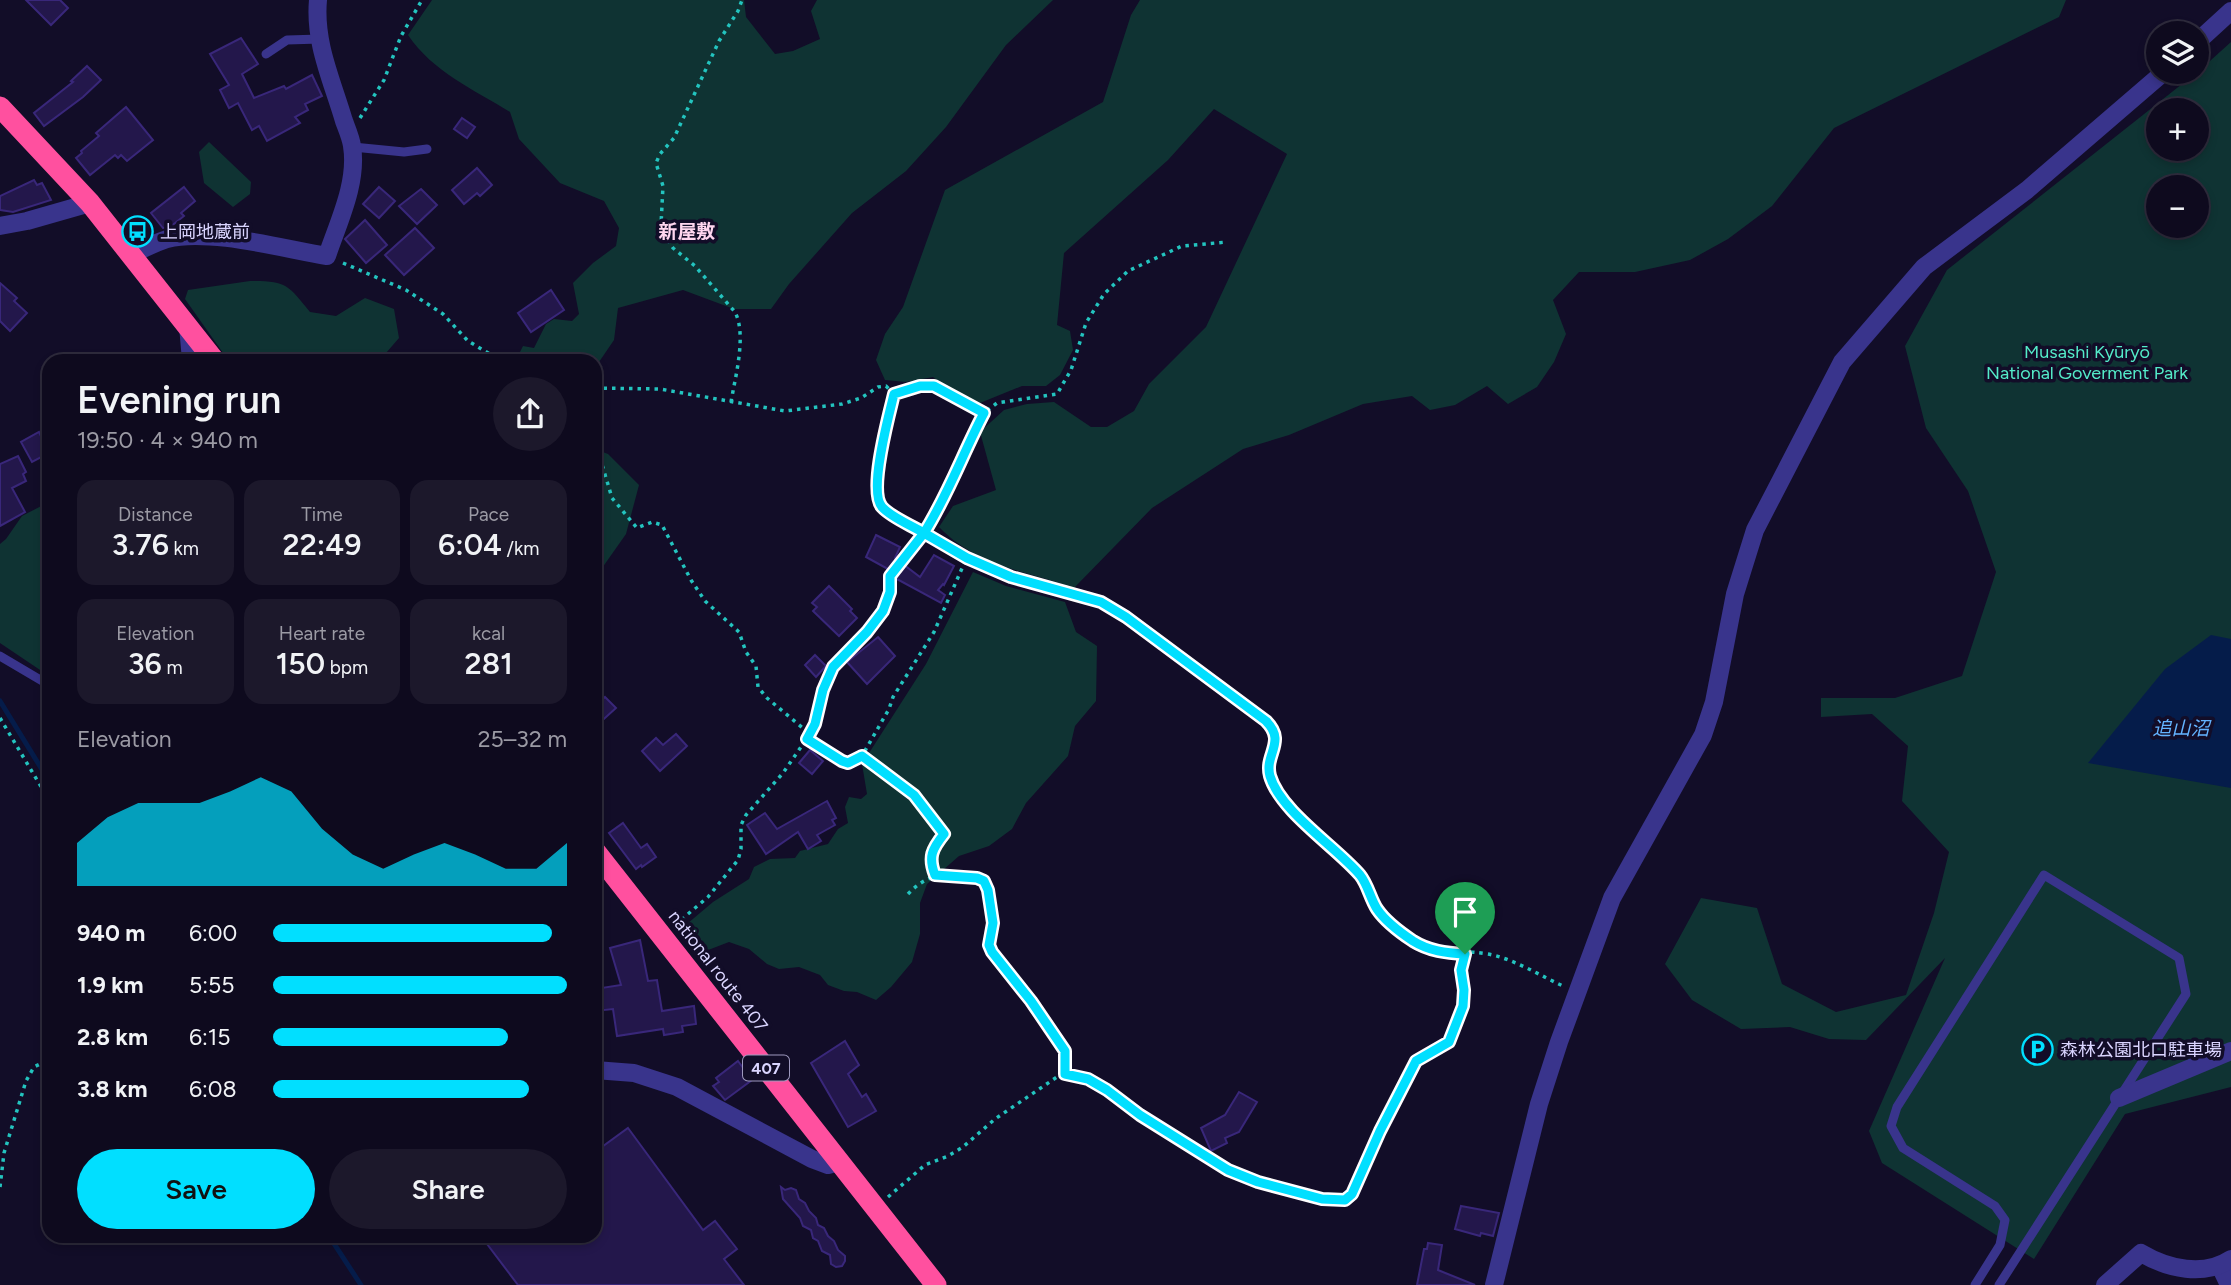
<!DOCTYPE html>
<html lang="en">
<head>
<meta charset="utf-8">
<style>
	:root { --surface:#0e0a1e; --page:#1c182b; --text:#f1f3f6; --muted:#9b9aa4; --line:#2e2b3c; --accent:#01dfff }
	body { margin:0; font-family:Figtree,"Noto Sans JP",sans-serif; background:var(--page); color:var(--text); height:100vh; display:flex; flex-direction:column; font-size:26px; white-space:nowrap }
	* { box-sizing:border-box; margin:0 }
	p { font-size:23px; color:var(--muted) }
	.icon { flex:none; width:38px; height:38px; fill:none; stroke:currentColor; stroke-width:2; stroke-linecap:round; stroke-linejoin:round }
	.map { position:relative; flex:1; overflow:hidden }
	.details { position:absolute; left:42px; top:354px; width:560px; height:889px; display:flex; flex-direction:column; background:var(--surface); border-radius:21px; box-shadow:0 4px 10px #0003,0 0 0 2px var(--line) }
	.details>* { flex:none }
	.fabs { position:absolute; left:2146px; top:21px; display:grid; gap:14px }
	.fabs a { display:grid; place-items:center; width:63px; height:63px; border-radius:50%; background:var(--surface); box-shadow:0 4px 10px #0003,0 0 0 2px var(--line); font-size:35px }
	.pin { position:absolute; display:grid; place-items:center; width:60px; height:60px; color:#fff; margin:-72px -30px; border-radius:50% 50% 50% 0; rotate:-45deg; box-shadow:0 0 7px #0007 }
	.pin .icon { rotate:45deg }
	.round { display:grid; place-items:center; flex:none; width:74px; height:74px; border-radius:37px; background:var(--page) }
	.headline { display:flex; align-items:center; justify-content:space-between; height:119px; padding:0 35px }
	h1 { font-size:38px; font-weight:600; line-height:52px }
	.metrics { display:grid; grid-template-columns:repeat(3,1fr); gap:10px; height:119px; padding:7px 35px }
	.metrics div { display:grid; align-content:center; border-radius:18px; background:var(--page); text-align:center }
	.metrics b { font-size:30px; font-weight:600 }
	.metrics small { font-size:19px; font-weight:400 }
	.metrics p { font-size:19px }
	.chart { height:196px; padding:14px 35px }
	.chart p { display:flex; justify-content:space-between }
	.chart svg { width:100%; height:126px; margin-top:7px; fill:var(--accent); opacity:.7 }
	.cta { display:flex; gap:14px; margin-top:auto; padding:14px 35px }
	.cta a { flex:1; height:80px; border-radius:42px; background:var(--accent); color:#111; font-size:28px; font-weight:600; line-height:80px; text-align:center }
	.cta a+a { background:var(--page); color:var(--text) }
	ul { padding:0 35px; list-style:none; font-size:23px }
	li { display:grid; grid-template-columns:112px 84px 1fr; align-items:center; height:52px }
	li i { height:18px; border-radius:9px; background:var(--accent) }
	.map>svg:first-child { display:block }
	.green { fill:#0f3333; fill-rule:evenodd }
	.water { fill:#051c4a }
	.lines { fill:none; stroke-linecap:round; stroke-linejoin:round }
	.stream { stroke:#051c4a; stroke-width:5 }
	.building { fill:#23174b; stroke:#39277a; stroke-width:2 }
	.path { stroke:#23c4bf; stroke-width:3.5; stroke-dasharray:3.5 5; stroke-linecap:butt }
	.lane { stroke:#39348c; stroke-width:9 }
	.street { stroke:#39348c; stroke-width:18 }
	.highway { stroke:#ff509f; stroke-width:21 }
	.route-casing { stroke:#fff; stroke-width:14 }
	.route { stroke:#01dfff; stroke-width:9 }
	.labels { text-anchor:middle; stroke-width:7; stroke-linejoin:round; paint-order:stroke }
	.shield { fill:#120d28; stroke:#9e99be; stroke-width:2 }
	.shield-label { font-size:16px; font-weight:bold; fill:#dad5ff }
	.poi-label { font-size:18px; fill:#dad5ff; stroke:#120d28; text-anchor:start }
	.park-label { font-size:18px; fill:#54ebc9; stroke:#120d28 }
	.street-label { font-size:18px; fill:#dad5ff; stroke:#120d28 }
	.neighbourhood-label { font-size:19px; font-weight:bold; fill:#ffd7ef; stroke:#120d28 }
	.water-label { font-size:19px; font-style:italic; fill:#63b3ff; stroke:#120d28 }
</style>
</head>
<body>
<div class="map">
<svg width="2231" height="1285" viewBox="0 0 2231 1285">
	<rect width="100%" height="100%" fill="#120d28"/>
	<g class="green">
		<path d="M432 0H744L746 17 775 54 793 51 820 39 811 11 817 0H1053L1006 45 946 127 906 171 852 213 789 284 771 309H734L683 290 618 308 614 340 599 362 598 403 595 406V360H518V356L523 346 534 348 546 324 554 319 572 321 579 314 573 283 593 263 616 246 619 228 604 201 560 183 519 139 510 112C473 89 433 72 408 35Z"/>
		<path d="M1140 0H2066L2059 17 1834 128 1772 206 1728 239 1690 260 1635 272H1579L1553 300 1566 334 1554 362 1537 387 1508 404 1487 386 1455 405 1430 410 1412 396 1363 404 1289 435 1243 449 1152 508 1074 588C1024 570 978 567 939 527L953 506 996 490 980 432 1004 410 1027 404 1054 402 1091 427H1107L1134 411 1149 384 1206 327 1287 154 1214 109 1168 160 1064 253 1057 325 1070 331 1073 350 1060 375 1046 386H1022L980 403 960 398 933 377 906 382 885 380 876 360 885 334 903 307 945 190 1103 102 1131 15Z"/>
		<path d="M2231 42V1087L2125 1114 2034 1259 1882 1163 1869 1131 1945 958 1866 1040 1829 1039 1790 1027 1741 1029 1692 1000 1665 964 1701 898 1757 908 1782 984 1836 1012 1906 995 1934 913 1949 852 1902 801 1908 746 1872 714 1821 717V698H1895L1962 676 1996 572 1968 491 1926 428 1905 346 1947 270 2201 69ZM2158 110H2196V149H2158ZM2158 187H2196V226H2158Z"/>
		<polygon points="209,142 251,182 250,194 233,207 204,183 199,152"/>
		<path d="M250 281C287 281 288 285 310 312L336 316 365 298 394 309 399 338 386 353 384 360H228L185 299 188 290Z"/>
		<polygon points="595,449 608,454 639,485 626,534 595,578"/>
		<polygon points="49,502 49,676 0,643 0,544 6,539 22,516"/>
		<polygon points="973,572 1006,586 1065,602 1076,632 1097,646 1096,701 1075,726 1068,756 1026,803 1012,829 989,846 959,856 927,884 920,903 920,934 912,962 891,987 876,1000 857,992 844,991 828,985 820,975 799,967 779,969 767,964 749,949 729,942 703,952 691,943 681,929 713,902 749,879 754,867 770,859 795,858 800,851 828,844 838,829 848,823 845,807 849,797 861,799 867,794 862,764 926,664"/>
	</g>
	<polygon class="water" points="2211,635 2231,639 2231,788 2088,763 2165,669"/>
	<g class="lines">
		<g class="stream">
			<polyline points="0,701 49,781"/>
			<polyline points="329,1236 361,1285"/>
		</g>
	</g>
	<g class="building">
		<polygon points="26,0 60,0 68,8 51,25"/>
		<polygon points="241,38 258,64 242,74 254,98 284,86 286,89 312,75 322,96 305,104 308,110 295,117 300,123 267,141 259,126 252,130 238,103 229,108 220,90 229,85 210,54"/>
		<polygon points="87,66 101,80 83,97 44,126 34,113 73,82 71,81"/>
		<polygon points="126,107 153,140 127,161 121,155 118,158 115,155 90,175 76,158 82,153 81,151 99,136 96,133"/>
		<polygon points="462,118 475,127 467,138 454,129"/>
		<polygon points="477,168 492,185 480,196 477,193 464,204 452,190"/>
		<polygon points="34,180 37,185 42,183 51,200 13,212 0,210 0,196"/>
		<polygon points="184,187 195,201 181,213 184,216 170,227 163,228 151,213"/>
		<polygon points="379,187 395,201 379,218 363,204"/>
		<polygon points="421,189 437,205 417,224 399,206"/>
		<polygon points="365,220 387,245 366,263 345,239"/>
		<polygon points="415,228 434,248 404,275 385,255"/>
		<polygon points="0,283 17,298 14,301 27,313 10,331 0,321"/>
		<polygon points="551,290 564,310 531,332 518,313"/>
		<polygon points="39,432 49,453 32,462 21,442"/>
		<polygon points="18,456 26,472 23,474 26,481 12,488 25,512 0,526 0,464"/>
		<polygon points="876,535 900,547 895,558 920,577 934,555 954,566 944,585 943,584 938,590 945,595 941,603 895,578 897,574 866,557"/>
		<polygon points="829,586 852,609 850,611 857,618 839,636 813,611 817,607 812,603"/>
		<polygon points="878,637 895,656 867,684 847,662"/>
		<polygon points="815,655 826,666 816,677 805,665"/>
		<polygon points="605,697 616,708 595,727 595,706"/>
		<polygon points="676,734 687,746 660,771 642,751 656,738 663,745"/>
		<polygon points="810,750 823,761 812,774 799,763"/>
		<polygon points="827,801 836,818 832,820 835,825 817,835 821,841 808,849 798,832 766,854 747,825 765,813 777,829"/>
		<polygon points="623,823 641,848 647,844 656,857 642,867 641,865 636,869 609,833"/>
		<polygon points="640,940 648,981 657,980 662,1011 694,1006 696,1024 682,1026 683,1032 664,1035 663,1029 617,1036 613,1009 595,1011 595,989 621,985 610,948"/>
		<polygon points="845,1041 859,1065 848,1074 862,1097 866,1094 876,1111 848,1127 811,1063"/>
		<polygon points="738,1061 752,1080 725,1100 713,1086 719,1082 716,1078"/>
		<polygon points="1239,1092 1257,1102 1239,1132 1225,1138 1227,1143 1211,1151 1201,1128 1225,1115"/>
		<polygon points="628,1128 703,1230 715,1221 737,1249 724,1259 744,1285 518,1285 481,1236 595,1236 595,1152"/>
		<polygon points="781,1187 785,1190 791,1188 796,1190 799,1199 805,1203 809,1211 816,1218 818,1225 824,1228 828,1236 834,1241 838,1250 845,1256 845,1261 842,1266 836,1267 831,1264 830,1255 822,1251 818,1241 813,1238 811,1230 803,1226 800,1218 783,1199"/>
		<polygon points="1461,1206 1499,1213 1493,1236 1481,1233 1480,1236 1455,1229"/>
		<polygon points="1428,1243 1442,1245 1438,1270 1475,1285 1417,1285 1424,1249 1427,1249"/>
	</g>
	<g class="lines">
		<g class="path">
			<polyline points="360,118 384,80 401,36 422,0"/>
			<polyline points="343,263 406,290 443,314 468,341 500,360"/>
			<path d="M595 388 660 389 785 411 842 404 861 398 878 387 886 386 894 394 881 451 876 492 883 507 967 557 1011 577 1101 602 1171 650 1274 729C1276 744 1268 758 1270 773 1274 802 1333 846 1354 868 1365 881 1368 896 1378 910 1382 916 1391 923 1397 928 1435 960 1447 947 1488 954 1514 959 1539 975 1563 986"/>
			<polyline points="894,394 920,386 934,386 984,413 997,403 1057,394 1071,370 1086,323 1104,294 1128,271 1182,246 1227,242"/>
			<path d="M731 402C735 378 747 335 735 312L695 266 673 248 664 235 661 225 663 186 656 163 660 154 674 138 719 41 738 11 742 0"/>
			<polyline points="595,441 612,498 637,528 652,522 662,525 691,580 705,601 739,632 746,652 756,666 758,687 767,698 810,734"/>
			<polyline points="0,718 49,800"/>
			<polyline points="808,739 842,761 848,763 862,756 889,709 893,697 934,632 967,557"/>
			<path d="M862 756 914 795 945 834C931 850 927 855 935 875"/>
			<path d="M908 894C922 879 937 873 957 875 980 878 986 878 990 903 991 910 994 918 993 925 993 935 988 942 992 952L1031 1001 1065 1051V1074"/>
			<polyline points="675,925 708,897 738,860 741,849 741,825 746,815 783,773 810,734 823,690 833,667 867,632 883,611 890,592 890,576 924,533 939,509 949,489 959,460 984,413"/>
			<polyline points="0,1187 4,1153 26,1081 34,1067 44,1062 49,1062"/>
			<polyline points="888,1197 925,1165 948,1156 963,1147 995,1119 1057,1077 1065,1074 1088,1079 1107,1090 1189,1148 1228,1170 1258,1182 1322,1199 1345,1200 1352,1194 1380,1131 1416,1061 1449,1042 1463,1006 1464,990 1461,969 1465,954"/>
		</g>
		<g class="lane">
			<polyline points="266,54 287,40 320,39"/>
			<polyline points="353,147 404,152 427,149"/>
			<polyline points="0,656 49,685"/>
			<polyline points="1975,1285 2000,1245 2005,1220 1995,1206 1903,1148 1891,1126 1897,1107 2044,875 2179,958 2186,994 1999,1285"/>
		</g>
		<g class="street">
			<polyline points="2196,43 2231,11"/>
			<polyline points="0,226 27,221 90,203"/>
			<path d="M132 254C143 249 155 243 167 239 208 228 284 249 327 256 338 223 358 183 352 146 351 138 347 129 344 121 332 80 314 43 318 0"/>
			<polyline points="188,326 191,360"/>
			<polyline points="595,1070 634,1073 677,1087 812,1159 828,1165 839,1162"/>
			<polyline points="2119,1098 2231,1051"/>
			<polyline points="2220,1266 2229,1285"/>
			<polyline points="1494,1285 1539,1104 1559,1042 1612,898 1703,735 1714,702 1735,594 1755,530 1842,362 1924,267 2027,190 2164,72"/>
			<path d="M2105 1285 2141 1253C2168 1269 2204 1277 2231 1259"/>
		</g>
		<g class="highway">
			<polyline points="0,107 90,203 214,360"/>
			<polyline points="595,851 936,1285"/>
		</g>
	</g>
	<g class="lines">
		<defs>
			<path id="route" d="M1465 954C1446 953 1429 951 1413 941 1401 933 1385 921 1377 909 1370 898 1368 885 1360 875 1336 847 1280 811 1270 776 1264 754 1287 742 1266 721L1126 617 1101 602 1011 577 967 558 924 533C948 495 963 453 984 413L934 386H920L894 394C889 415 868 491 882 507 892 518 911 525 924 533L890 576V592L883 611 867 632 833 667 823 690 815 724 807 739 842 761 848 763 862 756 914 795 944 834C932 849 928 857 935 875L977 878 984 881 988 890 993 923 989 945 992 952 1031 1001 1065 1051V1074L1088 1079 1107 1090 1140 1115 1228 1170 1258 1182 1322 1199 1345 1200 1352 1194 1380 1131 1416 1061 1449 1042 1463 1006 1464 990 1461 970 1465 954"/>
		</defs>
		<use href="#route" class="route-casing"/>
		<use href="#route" class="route"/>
	</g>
	<defs>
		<symbol id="bus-ring" viewBox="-11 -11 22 22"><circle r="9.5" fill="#120d28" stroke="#01dfff" stroke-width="1.5"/><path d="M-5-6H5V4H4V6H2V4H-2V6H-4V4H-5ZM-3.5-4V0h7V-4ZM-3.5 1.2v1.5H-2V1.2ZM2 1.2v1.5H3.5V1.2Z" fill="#01dfff"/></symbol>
		<symbol id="parking-ring" viewBox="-11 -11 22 22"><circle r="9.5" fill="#120d28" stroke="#01dfff" stroke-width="1.5"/><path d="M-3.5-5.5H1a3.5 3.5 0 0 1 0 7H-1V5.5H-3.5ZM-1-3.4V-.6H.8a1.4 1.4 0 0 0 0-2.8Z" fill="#01dfff"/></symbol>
	</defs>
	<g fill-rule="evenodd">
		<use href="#bus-ring" x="120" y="214" width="35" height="35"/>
		<use href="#parking-ring" x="2020" y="1032" width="35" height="35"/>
	</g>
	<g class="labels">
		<rect class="shield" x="743" y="1055.5" width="46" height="25" rx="5"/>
		<g class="shield-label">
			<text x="766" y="1074">407</text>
		</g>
		<g class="poi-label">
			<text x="160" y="238">上岡地蔵前</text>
			<text x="2060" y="1056">森林公園北口駐車場</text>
		</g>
		<g class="park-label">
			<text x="2087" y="358">Musashi Kyūryō<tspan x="2087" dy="21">National Goverment Park</tspan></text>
		</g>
		<g class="street-label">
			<text transform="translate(718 971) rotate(52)" y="6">national route 407</text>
		</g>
		<g class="neighbourhood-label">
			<text x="687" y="238">新屋敷</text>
		</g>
		<g class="water-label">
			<text x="2181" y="735">追山沼</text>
		</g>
	</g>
</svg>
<div class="fabs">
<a><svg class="icon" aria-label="layers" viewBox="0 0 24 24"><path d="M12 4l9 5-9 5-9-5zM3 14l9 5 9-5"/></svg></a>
<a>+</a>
<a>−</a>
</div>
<div class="pin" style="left:1465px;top:954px;background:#1e9e55"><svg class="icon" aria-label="arrive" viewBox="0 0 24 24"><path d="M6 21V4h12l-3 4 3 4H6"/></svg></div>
<section class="details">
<div class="headline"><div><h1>Evening run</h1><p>19:50 · 4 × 940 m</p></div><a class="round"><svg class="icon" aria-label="share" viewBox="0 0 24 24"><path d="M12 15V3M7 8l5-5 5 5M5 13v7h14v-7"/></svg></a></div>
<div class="metrics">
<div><p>Distance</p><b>3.76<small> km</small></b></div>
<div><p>Time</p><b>22:49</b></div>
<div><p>Pace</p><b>6:04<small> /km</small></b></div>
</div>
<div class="metrics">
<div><p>Elevation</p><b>36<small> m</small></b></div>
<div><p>Heart rate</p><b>150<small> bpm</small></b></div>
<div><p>kcal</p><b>281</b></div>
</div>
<div class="chart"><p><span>Elevation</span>25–32 m</p>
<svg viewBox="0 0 160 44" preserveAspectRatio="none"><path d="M0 44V29L10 20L20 15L30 15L40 15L50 11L60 6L70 11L80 24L90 33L100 38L110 33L120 29L130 33L140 38L150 38L160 29V44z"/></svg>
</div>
<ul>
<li><b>940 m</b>6:00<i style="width:95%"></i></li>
<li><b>1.9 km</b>5:55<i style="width:100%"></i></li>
<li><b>2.8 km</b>6:15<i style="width:80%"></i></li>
<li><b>3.8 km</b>6:08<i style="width:87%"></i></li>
</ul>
<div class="cta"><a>Save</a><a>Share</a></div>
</section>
</div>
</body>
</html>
